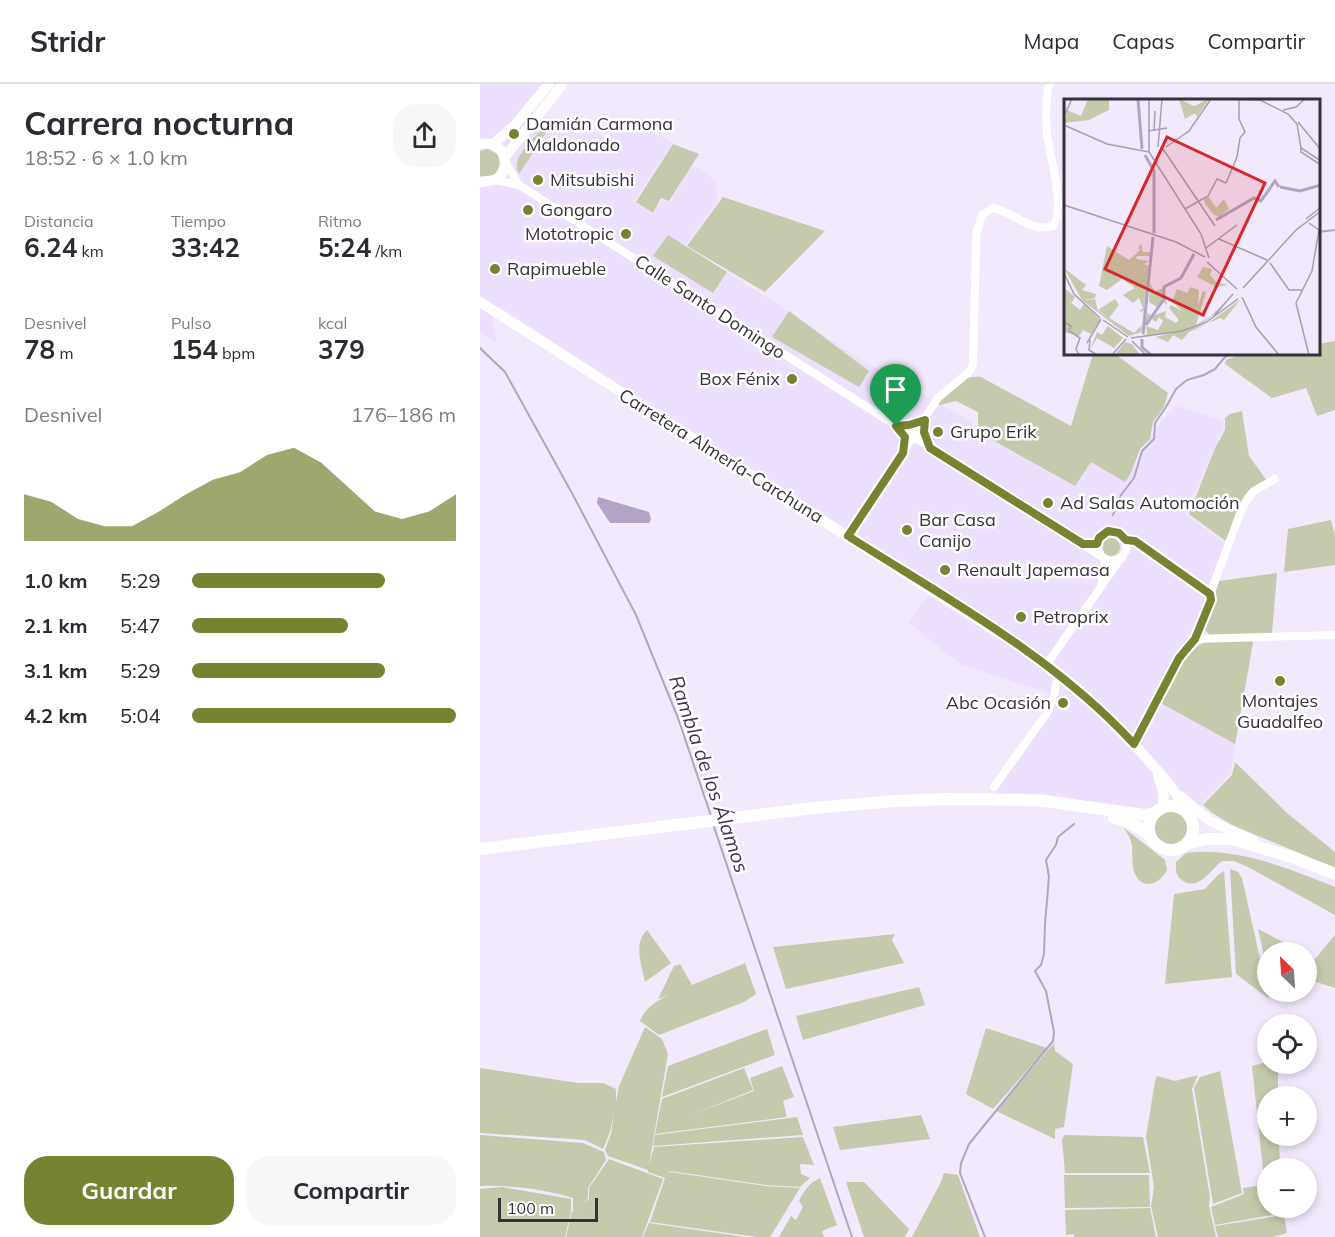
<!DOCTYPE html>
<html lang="es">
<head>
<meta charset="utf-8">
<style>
	:root { --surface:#fff; --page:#f7f7f7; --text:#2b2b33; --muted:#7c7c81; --line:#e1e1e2; --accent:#778331 }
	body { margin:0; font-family:Mulish,sans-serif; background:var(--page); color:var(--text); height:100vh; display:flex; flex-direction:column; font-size:22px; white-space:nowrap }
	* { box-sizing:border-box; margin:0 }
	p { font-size:20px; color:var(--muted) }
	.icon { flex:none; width:33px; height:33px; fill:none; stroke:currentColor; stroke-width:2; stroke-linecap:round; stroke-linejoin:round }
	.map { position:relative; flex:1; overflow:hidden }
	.details { display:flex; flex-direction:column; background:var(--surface); width:480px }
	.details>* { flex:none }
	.needle { width:39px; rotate:335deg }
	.fabs { position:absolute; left:777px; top:858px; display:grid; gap:12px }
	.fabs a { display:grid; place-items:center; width:60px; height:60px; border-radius:50%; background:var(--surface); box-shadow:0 3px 9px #0003; font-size:30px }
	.scale { position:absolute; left:18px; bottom:15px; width:100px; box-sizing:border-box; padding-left:6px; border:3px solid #35313b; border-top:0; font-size:16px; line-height:21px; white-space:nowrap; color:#35313b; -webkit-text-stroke:4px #fff; paint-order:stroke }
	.pin { position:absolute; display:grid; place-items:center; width:51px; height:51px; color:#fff; margin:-62px -26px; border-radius:50% 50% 50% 0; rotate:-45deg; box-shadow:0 0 6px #0007 }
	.pin .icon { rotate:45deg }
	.round { display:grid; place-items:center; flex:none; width:63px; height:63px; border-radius:24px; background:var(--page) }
	.summary { display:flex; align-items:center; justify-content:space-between; height:102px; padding:0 24px }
	h1 { font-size:33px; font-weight:700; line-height:45px }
	.stats { display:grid; grid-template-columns:repeat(3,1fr); gap:9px; height:102px; padding:6px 24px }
	.stats div { display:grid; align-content:center }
	.stats b { font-size:26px; font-weight:700 }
	.stats small { font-size:16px; font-weight:400 }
	.stats p { font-size:16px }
	.chart { height:168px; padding:12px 24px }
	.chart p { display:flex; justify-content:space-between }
	.chart svg { width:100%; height:108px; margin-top:6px; fill:var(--accent); opacity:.7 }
	.primary-button { display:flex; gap:12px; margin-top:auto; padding:12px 24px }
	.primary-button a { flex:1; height:69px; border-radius:24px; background:var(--accent); color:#fff; font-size:24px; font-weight:700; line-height:69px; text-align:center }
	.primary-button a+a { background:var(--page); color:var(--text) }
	ul { padding:0 24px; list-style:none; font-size:20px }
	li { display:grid; grid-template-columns:96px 72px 1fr; align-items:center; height:45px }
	li i { height:15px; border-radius:8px; background:var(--accent) }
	header { display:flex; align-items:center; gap:36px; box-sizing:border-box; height:84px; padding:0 30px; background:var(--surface); border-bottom:2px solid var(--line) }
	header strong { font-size:28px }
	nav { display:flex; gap:33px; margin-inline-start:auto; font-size:21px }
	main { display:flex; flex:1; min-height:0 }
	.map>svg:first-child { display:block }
	.built { fill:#eddffe }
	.green { fill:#c4caab }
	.water { fill:#b2a4c4 }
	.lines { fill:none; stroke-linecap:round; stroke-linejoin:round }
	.stream { stroke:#b2a4c4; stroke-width:2 }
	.minor { stroke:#fff; stroke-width:8 }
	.major { stroke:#fff; stroke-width:10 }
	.highway { stroke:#fff; stroke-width:12 }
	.route-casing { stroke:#fff; stroke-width:12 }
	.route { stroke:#778331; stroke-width:8 }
	.poi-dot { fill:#778331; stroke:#fff; stroke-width:2 }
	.labels { text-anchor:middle; stroke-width:5; stroke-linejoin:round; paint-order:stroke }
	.poi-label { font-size:18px; fill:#35313b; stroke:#fff; text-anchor:start }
	.street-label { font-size:18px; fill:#35313b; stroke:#fff }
	.water-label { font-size:20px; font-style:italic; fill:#432d59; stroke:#fff }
	.inset-river { fill:none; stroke:#b2a4c4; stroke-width:3 }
	.inset-road { fill:none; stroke:#a69faf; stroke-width:1.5 }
	.view { fill:#d62828; fill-opacity:0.15; stroke:#d62828; stroke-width:3 }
	.inset-edge { fill:none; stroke:#35313b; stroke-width:3 }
</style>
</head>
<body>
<header>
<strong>Stridr</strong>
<nav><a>Mapa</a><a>Capas</a><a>Compartir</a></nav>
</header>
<main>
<section class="details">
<div class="summary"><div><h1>Carrera nocturna</h1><p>18:52 · 6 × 1.0 km</p></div><a class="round"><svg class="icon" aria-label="share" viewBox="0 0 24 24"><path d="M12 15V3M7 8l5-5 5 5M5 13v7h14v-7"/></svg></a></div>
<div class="stats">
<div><p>Distancia</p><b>6.24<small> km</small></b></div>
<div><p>Tiempo</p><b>33:42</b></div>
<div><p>Ritmo</p><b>5:24<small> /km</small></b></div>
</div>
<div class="stats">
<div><p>Desnivel</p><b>78<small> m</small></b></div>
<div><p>Pulso</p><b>154<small> bpm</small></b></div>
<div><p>kcal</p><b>379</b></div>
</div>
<div class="chart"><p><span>Desnivel</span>176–186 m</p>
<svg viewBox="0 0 160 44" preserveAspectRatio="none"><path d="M0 44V25L10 28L20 35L30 38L40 38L50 32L60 25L70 19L80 16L90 9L100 6L110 12L120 22L130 32L140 35L150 32L160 25V44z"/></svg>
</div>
<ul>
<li><b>1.0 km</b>5:29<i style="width:73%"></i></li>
<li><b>2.1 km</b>5:47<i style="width:59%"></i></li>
<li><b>3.1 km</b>5:29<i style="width:73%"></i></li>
<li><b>4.2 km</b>5:04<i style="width:100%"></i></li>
</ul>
<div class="primary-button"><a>Guardar</a><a>Compartir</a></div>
</section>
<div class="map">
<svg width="855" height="1153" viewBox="0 0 855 1153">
	<rect width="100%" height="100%" fill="#f2e9fd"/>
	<polygon class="built" points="0,0 69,0 53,27 128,53 136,38 165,46 193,58 154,117 172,130 182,116 190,119 212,81 236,97 237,118 205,162 271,203 375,272 476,329 557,382 595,402 611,377 645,398 677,343 696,322 743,337 742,347 705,430 750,463 730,502 716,561 772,560 751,689 720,721 665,730 517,710 519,692 565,629 572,610 480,580 429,539 454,503 364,443 164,317 20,223 12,234 17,259 0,248"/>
	<g class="green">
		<path d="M65 42 69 44 39 90C29 74 55 54 65 42Z"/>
		<polygon points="193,60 219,70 189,117 181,114 173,129 156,118"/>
		<path d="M8 65 17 70C24 84 15 95 0 92V67Z"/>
		<polygon points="243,113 345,147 285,208 207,162"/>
		<polygon points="188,151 247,188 233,209 173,172"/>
		<polygon points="309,227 389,287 379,303 292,253"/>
		<polygon points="855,257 855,326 837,332 826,304 792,314 745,280 746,276 761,270 838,270 839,260"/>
		<path d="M613 270H635L688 309 684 323 673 338 670 355 660 365 651 389 645 398 611 378 595 402 498 348V328L476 317 460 321 457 320C471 307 481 290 501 293L591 342Z"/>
		<polygon points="762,327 769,372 787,397 770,405 764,413 747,458 709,430 735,364 745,346 745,334 750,330"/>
		<polygon points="851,436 855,452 855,481 804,488 808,445"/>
		<circle cx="631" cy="463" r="9"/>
		<polygon points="797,489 792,550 730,551 724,545 736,516 736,507 739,497"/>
		<path d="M771 556 773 559 755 660 679 618C692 595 701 571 725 558Z"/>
		<polygon points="755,678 807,729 855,768 855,784 752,741 731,728 723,721 752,691"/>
		<circle cx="691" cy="744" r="17"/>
		<path d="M644 744 680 772 685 776 687 786C680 800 663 807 655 790 651 782 653 770 652 761 651 755 647 749 644 744Z"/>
		<path d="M715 768C765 766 809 785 855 803V831L768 783 754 777H742C731 785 718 809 702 796 695 791 696 786 696 778L706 769Z"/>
		<polygon points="750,785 758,788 762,794 789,915 756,890"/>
		<polygon points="744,787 752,893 685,900 694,810 725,805 739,790"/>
		<polygon points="778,845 823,868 788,868 787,886"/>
		<path d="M167 846 191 879 165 898C162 882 153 859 167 846Z"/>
		<polygon points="415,850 412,856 424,879 306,905 293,863"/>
		<polygon points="855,851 855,904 827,895 826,870 835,875"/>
		<path d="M265 879 276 910 264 918 179 951 160 937C165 923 179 915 192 910L178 915 194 882 200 880 212 901Z"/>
		<polygon points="439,903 445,921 323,956 316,932"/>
		<polygon points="165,943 182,955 188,970 169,1081 174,1063 323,1053 334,1081 320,1080 321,1090 330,1094 320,1103 286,1101 190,1087 186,1092 190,1088 286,1102 320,1104 290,1153 277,1153 170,1138 185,1094 168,1088 168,1086 128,1072 125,1066 131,1050 134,1029 130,1048 123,1065 105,1056 0,1049 0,984 98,999 123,999 136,1005 136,1018 139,1002"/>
		<polygon points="506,944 567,964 513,1025 486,1010"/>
		<polygon points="287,945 295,971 182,1013 188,982"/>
		<polygon points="574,959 575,967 593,980 584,1043 575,1045 575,1055 516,1027"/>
		<polygon points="787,978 798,980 798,1012 788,1012 788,1052 799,1052 800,1084 788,1084 787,1105 785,1105 772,982"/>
		<polygon points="302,982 314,1013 303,1017 307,1033 175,1050 182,1015 264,984 273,1006 211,1031 274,1007 270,994"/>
		<polygon points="740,987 762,1109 733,1120 714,1004 720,993"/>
		<polygon points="718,991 712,1005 730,1113 729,1122 736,1153 678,1153 671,1122 674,1103 666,1053 675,997 677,992 695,997"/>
		<polygon points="441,1031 450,1055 360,1066 353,1043"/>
		<polygon points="317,1033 323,1051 173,1062 175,1051"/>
		<path d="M0 1051 103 1059 124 1068 126 1076 108 1104V1114L103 1120 93 1127V1114C64 1105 31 1101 0 1102Z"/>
		<polygon points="585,1051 663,1053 670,1089 585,1089 582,1055"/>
		<polygon points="129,1075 183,1095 162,1153 86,1153 92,1128 109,1115 109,1104"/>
		<polygon points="464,1089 478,1091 500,1153 432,1153 460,1100"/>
		<polygon points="584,1091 669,1091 670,1123 585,1124"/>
		<path d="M340 1094 357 1141 342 1147 344 1153H299L311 1132 316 1136 323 1123 319 1117C324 1107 329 1099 340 1094Z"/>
		<polygon points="366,1098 384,1098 429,1145 425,1153 384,1153"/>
		<polygon points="783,1101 784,1106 787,1106 788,1124 803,1124 803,1129 735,1141 731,1123 764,1110 763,1104"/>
		<polygon points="22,1103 91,1115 91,1128 85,1153 0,1153 0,1105"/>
		<polygon points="670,1124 676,1153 594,1153 594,1150 586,1151 585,1126"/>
		<polygon points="804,1131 807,1149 793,1153 738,1153 735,1142"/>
		<polygon points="169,1139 265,1153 163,1153"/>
	</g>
	<polygon class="water" points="118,413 169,428 171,435 169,439 130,439 117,419"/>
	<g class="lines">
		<g class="stream">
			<polyline points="838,148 855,146"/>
			<polyline points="0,264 25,288 93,411 156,531 198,634 231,732"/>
			<polyline points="633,431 641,411 654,394 662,367 674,355 675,339 686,323 696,305 707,296 724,291 735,285 745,273 752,270"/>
			<polyline points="233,740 372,1153"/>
			<polyline points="505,1153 480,1089 481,1079 489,1060 573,957 574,948 566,907 555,887 561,881 564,870 565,840 569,793 566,776 576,761 578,753 594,740"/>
		</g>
		<g class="minor">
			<polyline points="26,79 39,101"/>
			<polyline points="16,96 39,101 625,475 631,477 642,474"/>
			<polyline points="416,342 430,341 445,336 444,348 448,362"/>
			<path d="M368 452 458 314 490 287 493 280 496 164 497 147 502 131 513 124C535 128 549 149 573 142 586 124 570 73 567 51 566 35 565 16 569 0"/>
			<polyline points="646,456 655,457 730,510"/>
			<polyline points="621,501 625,475"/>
			<polyline points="715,555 855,551"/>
			<path d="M567 580 646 467C648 457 644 450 635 447L622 450 617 460 621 472"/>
			<polyline points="654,659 699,574 715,555 731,516 730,510 761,427 768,414 774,407 795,395"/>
			<polyline points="514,703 567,629 574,613 578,589"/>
		</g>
		<g class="major">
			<path d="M0 60C24 56 34 81 16 96L0 98"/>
			<polyline points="13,60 34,42 69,0"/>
			<polyline points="25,73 83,0"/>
			<path d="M0 218 567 580C604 608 638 641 668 676 683 693 696 707 707 728"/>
			<polyline points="678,691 684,711 682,724"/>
			<polyline points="700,712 730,737 773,756"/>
		</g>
		<g class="highway">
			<circle cx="691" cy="744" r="22"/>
			<polyline points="634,734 647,737 669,750"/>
			<polyline points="706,760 726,755 752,755 812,773 855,790"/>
			<polyline points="0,765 343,723 417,717 467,715 557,716 665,731 675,729"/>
		</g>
	</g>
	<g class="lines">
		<defs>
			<path id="route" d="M445 336 444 348 450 364 603 460H617L619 454 628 447 639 449 646 456 655 457 730 510 731 516 715 555 699 574 654 660C573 572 467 515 368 452L423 369 425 353 416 342 429 341Z"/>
		</defs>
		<use href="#route" class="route-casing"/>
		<use href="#route" class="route"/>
	</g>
	<g class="poi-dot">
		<circle cx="34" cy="50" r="6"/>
		<circle cx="58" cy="96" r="6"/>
		<circle cx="48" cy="126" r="6"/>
		<circle cx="146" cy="150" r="6"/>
		<circle cx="15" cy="185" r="6"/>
		<circle cx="312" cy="295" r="6"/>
		<circle cx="458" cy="348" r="6"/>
		<circle cx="568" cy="419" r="6"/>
		<circle cx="427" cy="446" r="6"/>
		<circle cx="465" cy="486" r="6"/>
		<circle cx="541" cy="533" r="6"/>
		<circle cx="800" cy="597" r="6"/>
		<circle cx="583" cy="619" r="6"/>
	</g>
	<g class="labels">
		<g class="poi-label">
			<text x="46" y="46">Damián Carmona<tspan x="46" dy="21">Maldonado</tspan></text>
			<text x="70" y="102">Mitsubishi</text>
			<text x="60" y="132">Gongaro</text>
			<text x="134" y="156" text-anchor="end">Mototropic</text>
			<text x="27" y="191">Rapimueble</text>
			<text x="300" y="301" text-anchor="end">Box Fénix</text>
			<text x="470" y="354">Grupo Erik</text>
			<text x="580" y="425">Ad Salas Automoción</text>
			<text x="439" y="442">Bar Casa<tspan x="439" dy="21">Canijo</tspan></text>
			<text x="477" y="492">Renault Japemasa</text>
			<text x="553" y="539">Petroprix</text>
			<text x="800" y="623" text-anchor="middle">Montajes<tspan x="800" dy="21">Guadalfeo</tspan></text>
			<text x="571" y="625" text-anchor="end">Abc Ocasión</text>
		</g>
		<g class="street-label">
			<text transform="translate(230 223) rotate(33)" y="6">Calle Santo Domingo</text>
			<text transform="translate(241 372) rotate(32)" y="6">Carretera Almería-Carchuna</text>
		</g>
		<g class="water-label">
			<text transform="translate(229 690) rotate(71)" y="7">Rambla de los Álamos</text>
		</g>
	</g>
	<g transform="translate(584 15)">
		<rect width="256" height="256" fill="#f2e9fd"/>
		<path d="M24 0H45V11L25 21 0 24 3 11 17 17ZM115 0 130 7 145 0 133 18 131 14 121 20ZM145 98 152 109 160 100 165 110 155 118 150 116 141 105 140 100ZM77 144 79 153H86V157H73L72 160 85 162 80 165 85 167 77 233 65 237 18 201 0 169 22 186 18 191 32 195 31 199 19 201 31 200 34 212 45 219 34 211 51 200 55 206 45 219 70 234 78 226 79 212 75 213 79 209 75 199 69 204 59 196 71 189 58 180 43 191 35 187 43 147 65 161 77 150H74ZM139 168 148 170 146 176 152 183 164 186 153 188 133 178ZM86 184 91 193 99 189 103 206 98 202 93 208 85 203ZM127 188 135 191 134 206 139 192 142 193 132 226 147 217 168 196 151 215 138 224 120 231 79 237 83 235 82 227 94 231 99 222 95 218 92 223 87 219 81 226 83 214 88 217 102 212 101 218 112 224 115 221 105 209 107 206 118 212 108 203 113 190 123 194ZM0 189 11 198 7 204 16 211 20 205 36 221 27 235 19 231 15 237 0 233ZM176 201 160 221 156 219 125 233 118 241 109 236 104 243 92 238 143 225ZM44 227 59 239 50 249 33 239 26 251 33 233 38 236ZM61 243 68 245 76 256H51Z" fill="#c4caab"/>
		<path class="inset-river" d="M74 0 78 50M81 56 90 72V134M216 88 236 92 257 86M152 121 190 99 197 102 211 82 215 88M82 226 100 200V188L117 179 130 155M79 235 89 138M78 240V248L87 256"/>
		<path class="inset-road" d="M156 0 196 1 224 15 233 25 237 49 257 62M219 11 232 8 241 0M0 17 8 0M234 23 257 51M0 26 43 45 85 53M84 32 103 29M90 32 91 12M94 48 98 0M102 48 125 32 147 0M237 49V53L257 66M99 50 151 127M85 53V0M85 53 137 135 145 159M0 106 112 143 141 158M121 110 144 97 153 80 162 84 173 58 176 39 181 33 175 20V1M242 120 257 108M155 140 203 161M142 149 173 126M143 163 173 190M206 164 225 191H238M0 174 10 195 36 219M179 189 232 131 257 112M178 198 192 228 215 256M150 217 169 195M39 221 64 238M0 223 7 227 5 232 16 239 12 250 15 256M141 224 174 200M67 239 118 232 143 223M26 241 25 251 33 256M68 242 82 256M23 244 37 220M48 256 62 240M245 256 232 204 248 172 255 131 245 124"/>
		<path class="view" d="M103 38 201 84 139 216 41 170Z"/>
		<rect width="256" height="256" class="inset-edge"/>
	</g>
</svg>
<div class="fabs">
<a><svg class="needle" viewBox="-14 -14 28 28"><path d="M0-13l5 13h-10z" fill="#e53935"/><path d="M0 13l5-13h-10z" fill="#7c7c81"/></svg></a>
<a><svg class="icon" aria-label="locate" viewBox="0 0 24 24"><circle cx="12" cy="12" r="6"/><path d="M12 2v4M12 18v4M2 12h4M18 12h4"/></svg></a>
<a>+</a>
<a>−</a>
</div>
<div class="scale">100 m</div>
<div class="pin" style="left:416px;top:342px;background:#1e9e55"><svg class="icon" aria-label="arrive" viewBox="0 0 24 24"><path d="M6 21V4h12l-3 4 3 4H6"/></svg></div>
</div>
</main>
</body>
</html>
